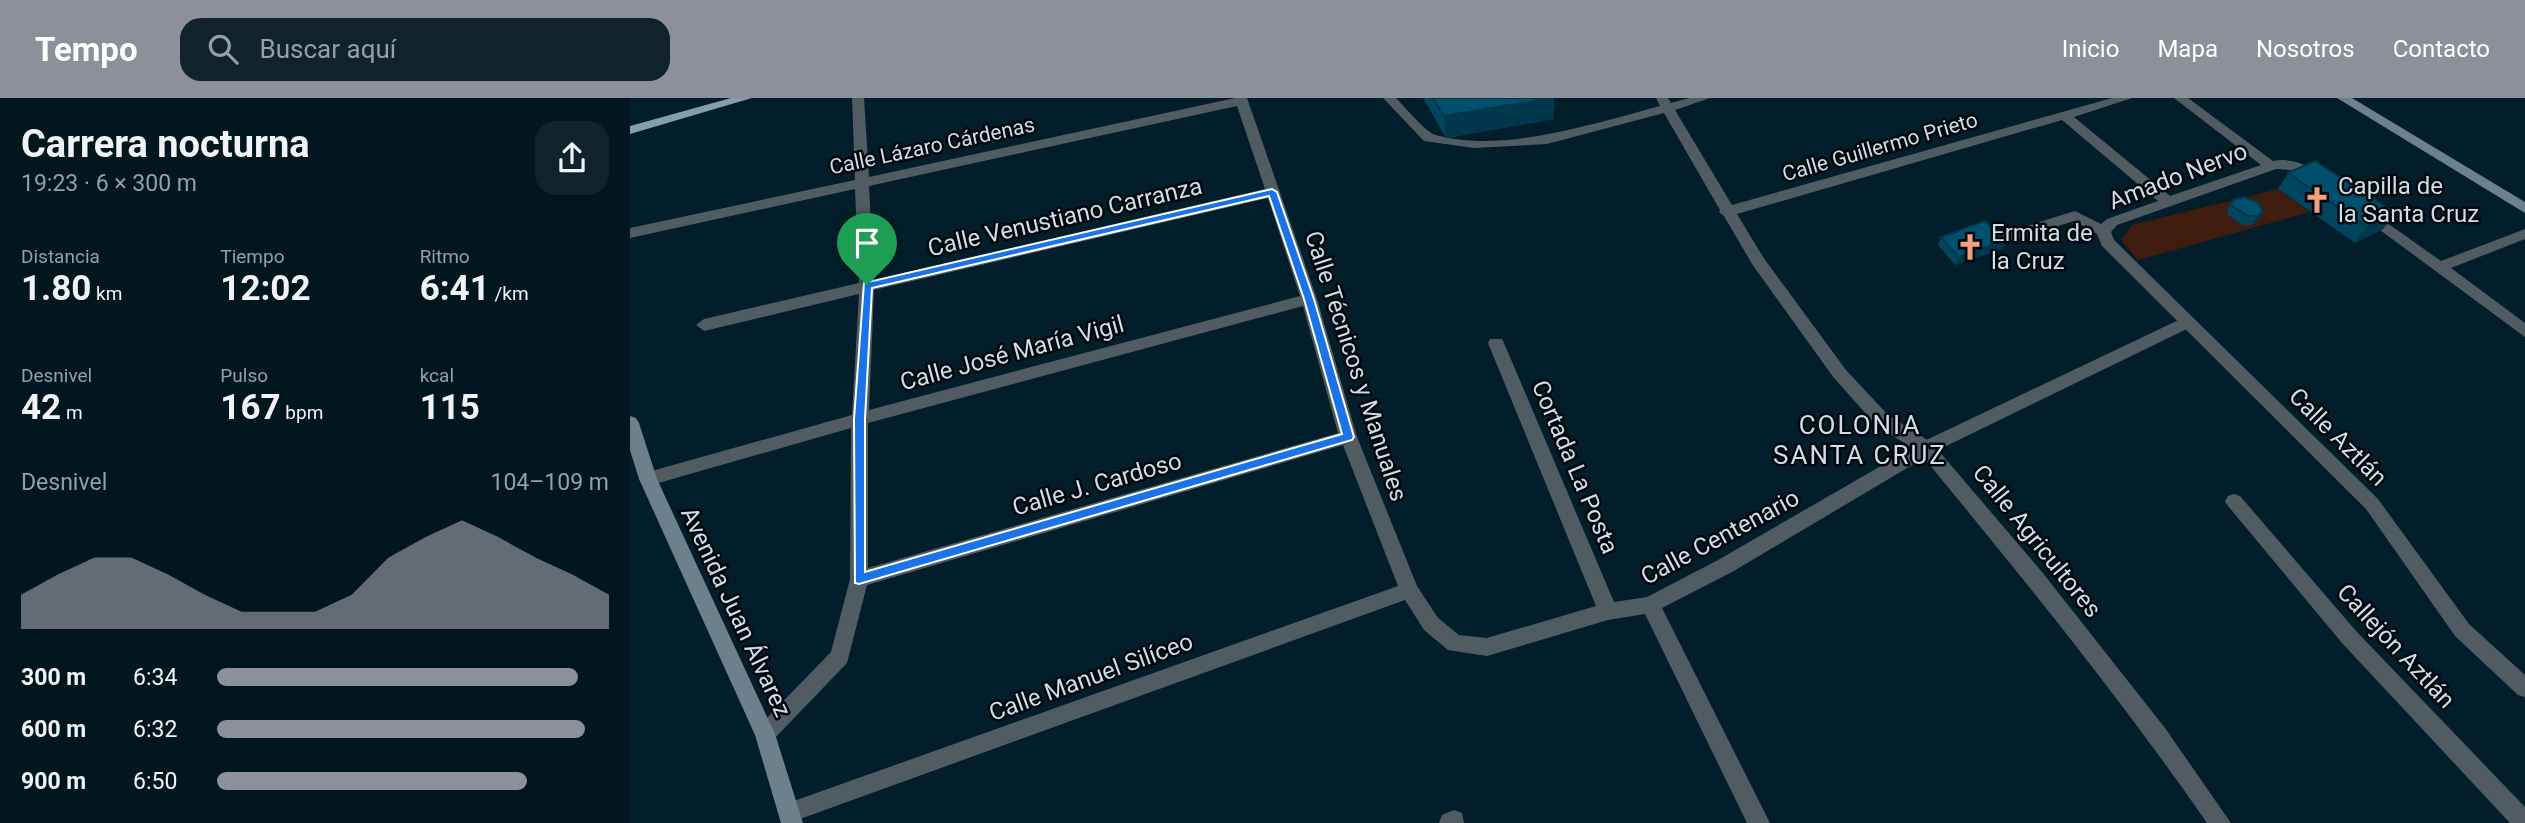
<!DOCTYPE html>
<html lang="es">
<head>
<meta charset="utf-8">
<style>
	:root { --surface:#021620; --page:#10232d; --text:#f1f3f6; --muted:#969fa5; --accent:#8c9099 }
	body { margin:0; font-family:Roboto,sans-serif; background:var(--page); color:var(--text); height:100vh; display:flex; flex-direction:column; font-size:26px; white-space:nowrap }
	* { box-sizing:border-box; margin:0 }
	p { font-size:23px; color:var(--muted) }
	.icon { flex:none; width:38px; height:38px; fill:none; stroke:currentColor; stroke-width:2; stroke-linecap:round; stroke-linejoin:round }
	.map { position:relative; flex:1; overflow:hidden }
	.details { display:flex; flex-direction:column; background:var(--surface); width:630px }
	.details>* { flex:none }
	.pin { position:absolute; display:grid; place-items:center; width:60px; height:60px; color:#fff; margin:-72px -30px; border-radius:50% 50% 50% 0; rotate:-45deg; box-shadow:0 0 7px #0007 }
	.pin .icon { rotate:45deg }
	.round { display:grid; place-items:center; flex:none; width:74px; height:74px; border-radius:21px; background:var(--page) }
	.head { display:flex; align-items:center; justify-content:space-between; height:119px; padding:0 21px }
	h1 { font-size:38px; font-weight:700; line-height:52px }
	.figures { display:grid; grid-template-columns:repeat(3,1fr); gap:10px; height:119px; padding:7px 21px }
	.figures div { display:grid; align-content:center }
	.figures b { font-size:35px; font-weight:700 }
	.figures small { font-size:19px; font-weight:400 }
	.figures p { font-size:19px }
	.chart { height:196px; padding:14px 21px }
	.chart p { display:flex; justify-content:space-between }
	.chart svg { width:100%; height:126px; margin-top:7px; fill:var(--accent); opacity:.7 }
	ul { padding:0 21px; list-style:none; font-size:23px }
	li { display:grid; grid-template-columns:112px 84px 1fr; align-items:center; height:52px }
	li i { height:18px; border-radius:9px; background:var(--accent) }
	header { display:flex; align-items:center; gap:42px; box-sizing:border-box; height:98px; padding:0 35px; background:var(--accent); color:#fff }
	header strong { font-size:33px }
	nav { display:flex; gap:38px; margin-inline-start:auto; font-size:24px }
	.search { width:490px; height:63px; background:var(--page); display:flex; align-items:center; gap:18px; box-sizing:border-box; padding:0 24px; border-radius:21px; color:var(--muted); font-size:26px }
	main { display:flex; flex:1; min-height:0 }
	.map>svg:first-child { display:block }
	.green { fill:#3f1c0d }
	.lines { fill:none; stroke-linecap:round; stroke-linejoin:round }
	.lane { fill:#505c62; fill-rule:evenodd }
	.street { fill:#505c62; fill-rule:evenodd }
	.secondary { fill:#6d818c; fill-rule:evenodd }
	.primary { fill:#849eac; fill-rule:evenodd }
	.wall { fill:#00445d }
	.shaded-wall { fill:#00374c }
	.building { fill:#004f6c; stroke:#00374c; stroke-width:2 }
	.route { fill:#1a73e8; stroke:#fff; stroke-width:2; fill-rule:evenodd }
	.labels { text-anchor:middle; stroke-width:5; stroke-linejoin:round; paint-order:stroke }
	.far-street-label { font-size:21px; fill:#cfdfe7; stroke:#01070c }
	.street-label { font-size:24px; fill:#cfdfe7; stroke:#01070c }
	.poi-label { font-size:24px; fill:#cfdfe7; stroke:#01070c; text-anchor:start }
	.neighbourhood-label { font-size:26px; letter-spacing:2px; fill:#cfdfe7; stroke:#01070c }
</style>
</head>
<body>
<header>
<strong>Tempo</strong>
<div class="search"><svg class="icon" aria-label="search" viewBox="0 0 24 24"><circle cx="10" cy="10" r="6"/><path d="M15 15l6 6"/></svg>Buscar aquí</div>
<nav><a>Inicio</a><a>Mapa</a><a>Nosotros</a><a>Contacto</a></nav>
</header>
<main>
<section class="details">
<div class="head"><div><h1>Carrera nocturna</h1><p>19:23 · 6 × 300 m</p></div><a class="round"><svg class="icon" aria-label="share" viewBox="0 0 24 24"><path d="M12 15V3M7 8l5-5 5 5M5 13v7h14v-7"/></svg></a></div>
<div class="figures">
<div><p>Distancia</p><b>1.80<small> km</small></b></div>
<div><p>Tiempo</p><b>12:02</b></div>
<div><p>Ritmo</p><b>6:41<small> /km</small></b></div>
</div>
<div class="figures">
<div><p>Desnivel</p><b>42<small> m</small></b></div>
<div><p>Pulso</p><b>167<small> bpm</small></b></div>
<div><p>kcal</p><b>115</b></div>
</div>
<div class="chart"><p><span>Desnivel</span>104–109 m</p>
<svg viewBox="0 0 160 44" preserveAspectRatio="none"><path d="M0 44V32L10 25L20 19L30 19L40 25L50 32L60 38L70 38L80 38L90 32L100 19L110 12L120 6L130 12L140 19L150 25L160 32V44z"/></svg>
</div>
<ul>
<li><b>300 m</b>6:34<i style="width:92%"></i></li>
<li><b>600 m</b>6:32<i style="width:94%"></i></li>
<li><b>900 m</b>6:50<i style="width:79%"></i></li>
</ul>
</section>
<div class="map">
<svg width="1895" height="725" viewBox="0 0 1895 725">
	<rect width="100%" height="100%" fill="#021e2a"/>
	<polygon class="green" points="1648,91 1680,114 1508,162 1491,142 1502,127"/>
	<g class="lines">
		<g class="lane">
			<polygon points="1557,218 1565,224 1563,228 1302,355 1290,355 1287,350 1290,345"/>
			<polygon points="1604,396 1610,398 1726,533 1895,709 1895,725 1880,725 1712,545 1598,408 1595,403 1598,398"/>
		</g>
		<g class="street">
			<path d="M222 0H234L239 79 605 0H617L687 201 727 339 787 488 808 520 829 537 857 540 966 508 858 245 860 241H872L874 245 984 504 1017 499 1088 462 1282 350 1246 327 1204 280 1122 166 1094 118 1089 114 1090 112 1034 15 917 46 844 50 794 43 753 0H766C775 9 795 34 806 37 871 56 966 25 1030 8L1026 0H1038L1041 5 1059 0H1080L1045 12 1102 107 1482 0H1502L1444 19 1540 98 1631 67 1544 0H1558L1643 63C1661 59 1682 68 1694 81L1687 85 1660 72 1646 71 1487 127 1481 134 1484 142 1748 401 1839 526 1895 577V599L1888 597 1825 538 1736 411 1472 148 1467 136 1444 123 1369 146 1364 144 1362 141 1364 138 1445 113 1471 126 1477 121 1528 103 1432 22 1107 116 1133 159 1216 272 1258 317 1302 345 1412 474 1535 630 1601 725H1577C1489 598 1392 479 1294 360L1102 474 1032 510 1140 725H1117L1015 516 978 522 857 558 818 552 794 532 775 502 159 725 153 723 150 715 153 707 161 704 768 488 713 347 237 487 217 565 142 643 135 646 128 643 125 636 128 629 201 554 220 481 221 330 18 388 12 386 9 381 12 376 18 374 222 317 229 196 74 233 66 227 74 221 229 185 225 91 0 140V130L225 82ZM607 8 635 91 244 182 239 88ZM638 100 670 198 239 312 244 192ZM673 208 708 335 238 470V325Z"/>
			<polygon points="1736,110 1811,163 1895,131 1895,141 1821,170 1895,225 1895,239 1731,118 1729,115"/>
			<polygon points="824,712 832,715 834,725 809,725 812,717"/>
		</g>
		<g class="secondary">
			<polygon points="1707,0 1722,0 1895,104 1895,115"/>
			<polygon points="0,318 6,320 9,325 27,381 145,636 173,725 151,725 125,637 9,381 0,352"/>
		</g>
		<polygon class="primary" points="101,0 122,0 0,36 0,28"/>
	</g>
	<g class="wall">
		<polygon points="793,0 924,0 924,21 816,40"/>
		<polygon points="1658,75 1765,115 1753,131 1725,145 1648,91"/>
		<polygon points="1603,102 1633,114 1628,123 1622,127 1612,127 1597,116 1598,110"/>
		<polygon points="1311,139 1376,142 1372,151 1325,167 1308,147"/>
	</g>
	<g class="shaded-wall">
		<polygon points="924,0 924,21 816,40 814,18"/>
		<polygon points="1633,114 1628,123 1622,127 1628,118"/>
		<polygon points="1765,115 1753,131 1725,145 1737,129"/>
		<polygon points="1376,142 1372,151 1325,167 1328,159"/>
	</g>
	<g class="building">
		<polygon points="803,0 922,0 814,18"/>
		<polygon points="1685,63 1765,115 1737,129 1658,75"/>
		<polygon points="1614,99 1629,105 1633,114 1628,118 1618,118 1602,108 1603,102"/>
		<polygon points="1355,123 1376,142 1328,159 1311,139"/>
	</g>
	<path class="route" d="M642 91 647 94 684 201 724 339 722 342 229 486 225 485 224 321 234 185ZM639 98 674 201 712 336 235 474V321L242 190Z"/>
	<defs>
		<symbol id="church-bare" viewBox="-9 -9 18 18"><path d="M-1.2-6h2.4v3.5h3.3v2.4h-3.3V6h-2.4V-.1h-3.3v-2.4h3.3Z" fill="#f2a07f" stroke="#01070c" stroke-width="2.5" paint-order="stroke"/></symbol>
	</defs>
	<g fill-rule="evenodd">
		<use href="#church-bare" x="1668" y="83" width="38" height="38"/>
		<use href="#church-bare" x="1321" y="130" width="38" height="38"/>
	</g>
	<g class="labels">
		<g class="far-street-label">
			<text transform="translate(302 48) rotate(-12)" y="7">Calle Lázaro Cárdenas</text>
			<text transform="translate(1250 49) rotate(-16)" y="7">Calle Guillermo Prieto</text>
		</g>
		<g class="street-label">
			<text transform="translate(1548 78) rotate(-21)" y="8">Amado Nervo</text>
			<text transform="translate(435 119) rotate(-13)" y="8">Calle Venustiano Carranza</text>
			<text transform="translate(382 255) rotate(-15)" y="8">Calle José María Vigil</text>
			<text transform="translate(726 268) rotate(72)" y="8">Calle Técnicos y Manuales</text>
			<text transform="translate(1708 339) rotate(45)" y="8">Calle Aztlán</text>
			<text transform="translate(945 369) rotate(67)" y="8">Cortada La Posta</text>
			<text transform="translate(467 386) rotate(-16)" y="8">Calle J. Cardoso</text>
			<text transform="translate(1090 439) rotate(-28)" y="8">Calle Centenario</text>
			<text transform="translate(1407 443) rotate(51)" y="8">Calle Agricultores</text>
			<text transform="translate(106 514) rotate(65)" y="8">Avenida Juan Álvarez</text>
			<text transform="translate(1766 548) rotate(47)" y="8">Callejón Aztlán</text>
			<text transform="translate(461 579) rotate(-20)" y="8">Calle Manuel Silíceo</text>
		</g>
		<g class="poi-label">
			<text x="1708" y="96">Capilla de<tspan x="1708" dy="28">la Santa Cruz</tspan></text>
			<text x="1361" y="143">Ermita de<tspan x="1361" dy="28">la Cruz</tspan></text>
		</g>
		<g class="neighbourhood-label">
			<text x="1230" y="336">COLONIA<tspan x="1230" dy="30">SANTA CRUZ</tspan></text>
		</g>
	</g>
</svg>
<div class="pin" style="left:237px;top:187px;background:#1e9e55"><svg class="icon" aria-label="arrive" viewBox="0 0 24 24"><path d="M6 21V4h12l-3 4 3 4H6"/></svg></div>
</div>
</main>
</body>
</html>
